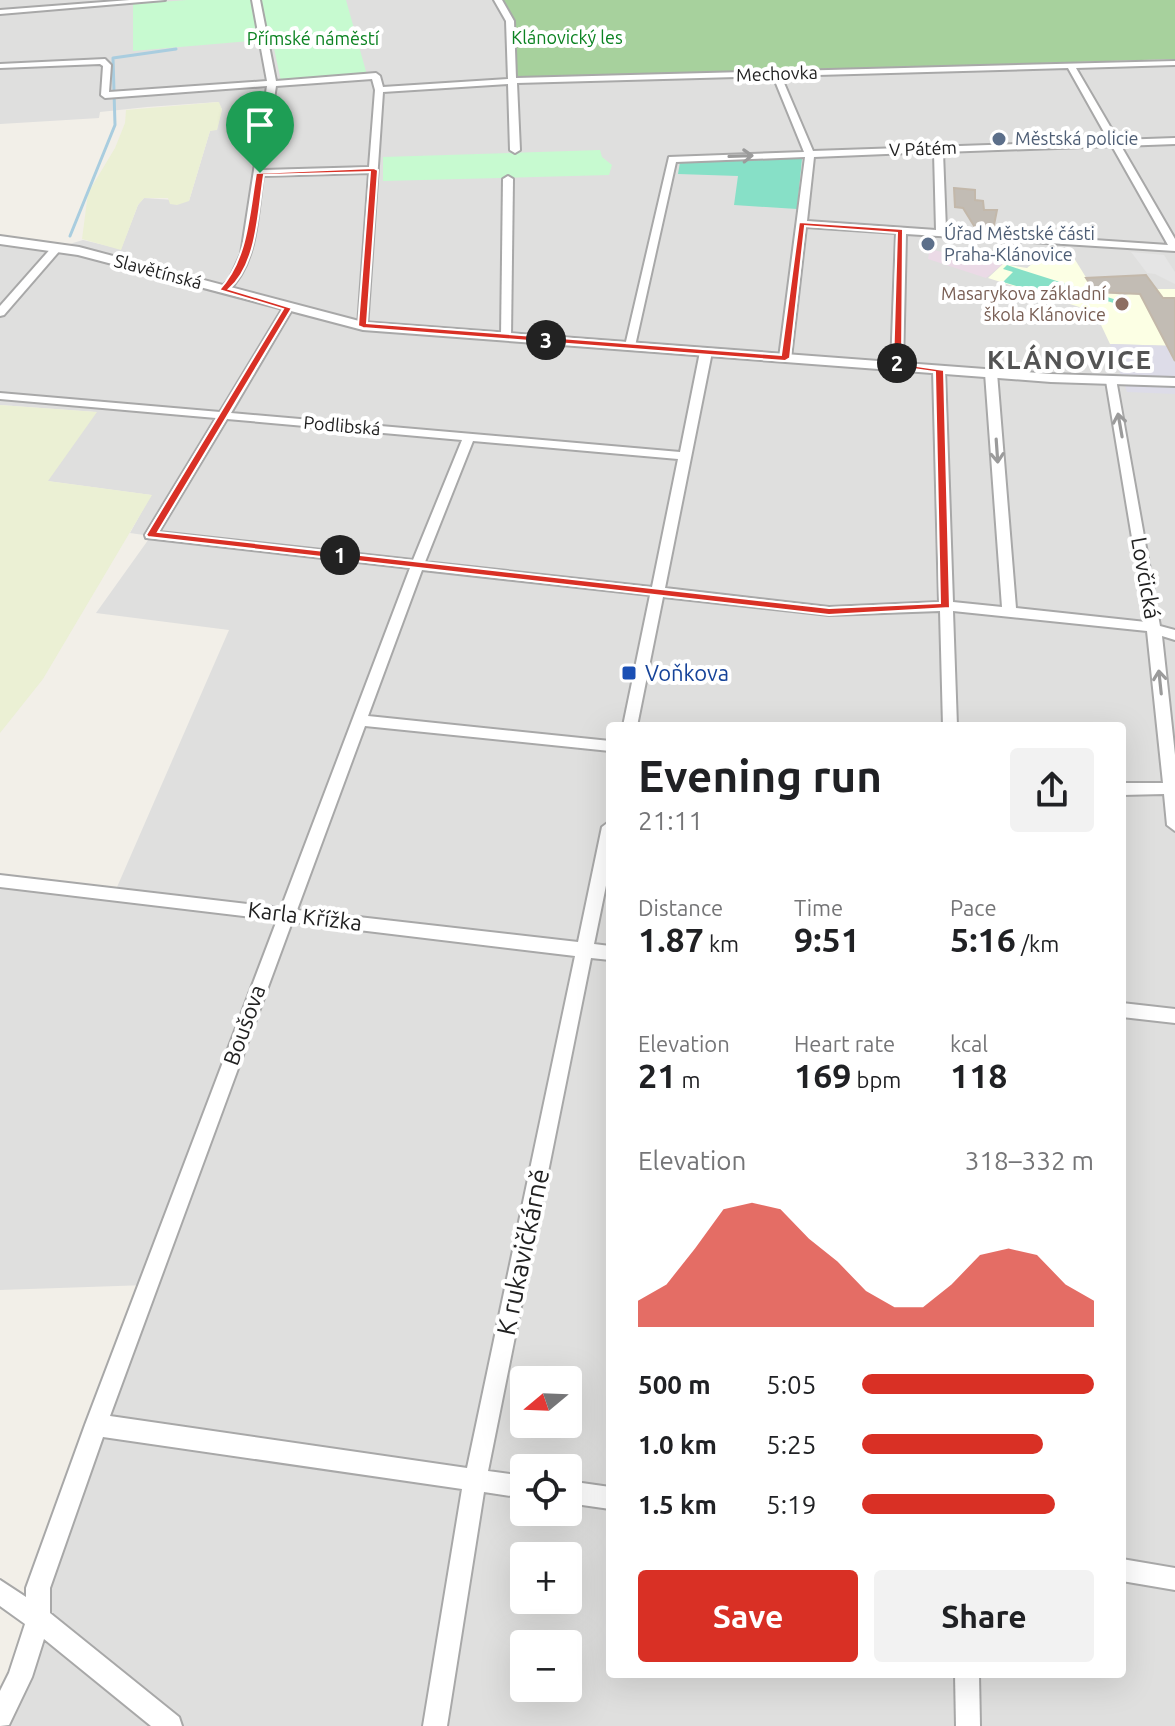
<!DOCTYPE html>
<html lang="en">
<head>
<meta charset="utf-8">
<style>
	:root { --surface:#fff; --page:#f2f2f2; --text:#202124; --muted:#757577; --accent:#d93025 }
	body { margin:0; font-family:Ubuntu,sans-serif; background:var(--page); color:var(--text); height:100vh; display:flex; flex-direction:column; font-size:30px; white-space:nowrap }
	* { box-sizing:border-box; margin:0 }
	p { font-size:26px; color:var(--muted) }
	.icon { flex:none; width:44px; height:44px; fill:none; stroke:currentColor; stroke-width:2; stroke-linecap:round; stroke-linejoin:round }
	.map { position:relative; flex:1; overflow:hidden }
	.side { position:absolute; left:606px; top:722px; width:520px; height:956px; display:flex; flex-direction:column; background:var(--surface); border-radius:8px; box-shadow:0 8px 32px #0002 }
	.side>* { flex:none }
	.needle { width:52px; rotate:251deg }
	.fabs { position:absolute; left:510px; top:1366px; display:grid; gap:16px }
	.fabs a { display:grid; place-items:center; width:72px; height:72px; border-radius:8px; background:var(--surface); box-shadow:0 8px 32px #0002; font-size:40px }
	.pin { position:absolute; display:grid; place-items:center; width:68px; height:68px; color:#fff; margin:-82px -34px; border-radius:50% 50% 50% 0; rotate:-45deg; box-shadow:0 0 8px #0007 }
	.pin .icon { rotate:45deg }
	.km { position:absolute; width:40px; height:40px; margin:-20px; border-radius:50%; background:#222; color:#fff; font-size:22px; line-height:40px; text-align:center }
	.round { display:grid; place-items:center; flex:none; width:84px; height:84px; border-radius:8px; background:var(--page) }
	.summary { display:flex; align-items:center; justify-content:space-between; height:136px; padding:0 32px }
	h1 { font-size:44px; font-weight:700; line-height:60px }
	.metrics { display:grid; grid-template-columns:repeat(3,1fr); gap:12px; height:136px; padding:8px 32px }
	.metrics div { display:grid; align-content:center }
	.metrics b { font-size:34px; font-weight:700 }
	.metrics small { font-size:22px; font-weight:400 }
	.metrics p { font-size:22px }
	.chart { height:224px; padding:16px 32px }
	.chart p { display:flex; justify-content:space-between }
	.chart svg { width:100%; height:144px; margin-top:8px; fill:var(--accent); opacity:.7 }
	.cta { display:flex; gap:16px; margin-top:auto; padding:16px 32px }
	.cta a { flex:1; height:92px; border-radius:8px; background:var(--accent); color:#fff; font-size:32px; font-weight:700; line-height:92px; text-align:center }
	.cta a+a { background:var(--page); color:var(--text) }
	ul { padding:0 32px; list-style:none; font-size:26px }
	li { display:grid; grid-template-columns:128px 96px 1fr; align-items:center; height:60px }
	li i { height:20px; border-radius:10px; background:var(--accent) }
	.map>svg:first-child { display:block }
	.residential { fill:#dfdfde; fill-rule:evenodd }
	.industrial { fill:#ebdae6 }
	.education { fill:#fcffe4 }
	.farmland { fill:#ebf0d4 }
	.forest { fill:#a7d19d }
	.park { fill:#c7fad0 }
	.pitch { fill:#87e0c7 }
	.parking { fill:#e5e5e5 }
	.plaza { fill:#dddce8 }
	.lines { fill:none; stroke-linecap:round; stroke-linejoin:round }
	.stream { stroke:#a9cddf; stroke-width:3 }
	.building { fill:#c2bcb4; stroke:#c3b8aa; stroke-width:2 }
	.minor-casing { stroke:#a8a8a8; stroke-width:4 }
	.tertiary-casing { stroke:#a8a8a8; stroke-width:4 }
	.minor { fill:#fff; fill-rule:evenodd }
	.tertiary { fill:#fff; fill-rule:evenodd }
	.oneway { stroke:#9b9b9b }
	.route { fill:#d93025; stroke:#fff; stroke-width:2; fill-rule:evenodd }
	.service-dot { fill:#5c6f8a; stroke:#fff; stroke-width:3 }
	.education-dot { fill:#8d6e63; stroke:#fff; stroke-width:3 }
	.transit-dot { fill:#1a4fb4; stroke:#fff; stroke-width:3 }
	.labels { text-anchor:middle; stroke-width:8; stroke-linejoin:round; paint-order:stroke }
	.far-park-label { font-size:18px; fill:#0c8322; stroke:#fff }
	.far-street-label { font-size:18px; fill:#212121; stroke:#fff }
	.far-service-label { font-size:18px; fill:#4e5e75; stroke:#fff; text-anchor:start }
	.far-education-label { font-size:18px; fill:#785e54; stroke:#fff; text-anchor:end }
	.street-label { font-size:22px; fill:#212121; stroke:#fff }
	.transit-label { font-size:22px; fill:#164399; stroke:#fff; text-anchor:start }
	.far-district-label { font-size:26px; font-weight:bold; letter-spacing:2px; fill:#545454; stroke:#fff }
	.near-street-label { font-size:26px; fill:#212121; stroke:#fff }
</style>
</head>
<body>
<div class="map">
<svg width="1175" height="1726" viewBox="0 0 1175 1726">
	<rect width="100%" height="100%" fill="#f2efe8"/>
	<path class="residential" d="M0 0H502L515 22 516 79 1175 59V1726H0V1716L147 1285 0 1290V881L114 894 229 630 96 613 151 536 130 533 151 495 47 481 96 412 0 405V240L56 248 83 240 121 249 138 205 144 198 189 201 210 131 217 129 222 109 218 102 147 107 100 112 99 118 0 124ZM610 726H1122V1674H610ZM524 1380H568V1424H524ZM524 1468H568V1512H524ZM524 1556H568V1600H524ZM524 1644H568V1688H524Z"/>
	<polygon class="industrial" points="930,249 962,257 1000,261 1003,264 986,278 928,259"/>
	<polygon class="education" points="1042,256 1074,258 1095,292 1125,295 1156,289 1175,289 1175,346 1110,344 1095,312 988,278 1003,264 1027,268"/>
	<g class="farmland">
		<polygon points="219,102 222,110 217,130 210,131 189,201 177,205 170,204 168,198 144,198 138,205 121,250 82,239 88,193 115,148 125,123 126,110"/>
		<polygon points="0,405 97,412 48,481 152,495 43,679 0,733"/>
	</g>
	<polygon class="forest" points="502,0 1175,0 1175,59 515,79 515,22"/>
	<g class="park">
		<polygon points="187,0 346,0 367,75 281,81 272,39 133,51 133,4"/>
		<polygon points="600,150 602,157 612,165 609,175 383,181 383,157"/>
	</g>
	<g class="pitch">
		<polygon points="798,158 802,159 797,209 734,205 738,176 678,174 680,162"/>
		<polygon points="1007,265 1022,270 1123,302 1120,305 1072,290 1062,300 1003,282 1013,272 1003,269"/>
	</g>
	<polygon class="parking" points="1131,252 1164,255 1175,272 1175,284 1155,274 1147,273"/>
	<polygon class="plaza" points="1110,344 1175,346 1175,394 1127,392"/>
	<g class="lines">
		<polyline class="stream" points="70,236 115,125 113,58 176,49"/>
	</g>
	<g class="building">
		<polygon points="954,188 975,190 975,200 983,201 984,210 997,210 994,225 998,230 976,229 963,208 955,207"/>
		<polygon points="1146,275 1163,298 1175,298 1175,361 1140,294 1095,292 1086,278"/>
	</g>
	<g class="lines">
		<defs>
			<g id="minor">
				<polygon points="130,0 165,0 0,14 0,10"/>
				<path d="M252 0H260L276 81 376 73 380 76 383 87 508 79 506 21 494 0H502L514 21 516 78 1175 61V65L1076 68 1118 140 1175 138V144L1121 146 1175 239V251L906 234 903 366 897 369 891 366 896 233 806 227 791 358 785 361 779 358 805 157 676 162 635 346 626 348 625 346 669 157 804 152 773 76 517 83 520 150 515 153 510 150 508 84 383 92 367 328 358 326 369 173 263 176C257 215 258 264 227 292H219L218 290 229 280 241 254 267 86 105 98 101 95 103 66 100 64 0 68V64L105 59 111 65 109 92 267 81ZM1068 68 1109 141 813 151 781 76ZM372 79 375 90 369 167 263 170 276 86ZM1112 146 1168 245 946 230 943 152ZM934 152 936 230 807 221 814 157Z"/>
				<polygon points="508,176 513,179 511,337 506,340 501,337 503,179"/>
				<polygon points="53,246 62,248 4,315 0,316 0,306"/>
				<path d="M288 305 293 308 231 413 680 452 700 352 710 350 712 352 665 588 829 607 939 602 933 370 939 367 945 370 953 602 1002 607 985 373 991 370 997 373 1016 608 1146 622 1106 381 1116 379 1160 626 1175 630V640L1162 636 1175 755V831L1167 825 1164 794 1122 795V783H1163L1147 631 953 611 957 726H943L940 611 829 615 663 597 637 726H623L650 595 422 570 368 716 610 741V751L365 726 297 910 578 942 602 827 610 821V866L594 944 610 946V960L591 958 488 1471 524 1476V1498L484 1492 447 1726H423L462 1489 103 1437 50 1588V1613L179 1717 182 1726H151L44 1639 32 1677 9 1725 0 1726V1691L9 1673 25 1624 0 1606V1580L26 1597V1588L85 1425 277 920 0 887V875L281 908 410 568 146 538 145 535 216 418 0 399V393L220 412 283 308ZM227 419 462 440 413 560 159 532ZM473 441 678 459 652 587 425 562ZM292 922 575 956 467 1468 110 1416Z"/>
				<polygon points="1122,1003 1175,1009 1175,1023 1122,1017"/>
				<polygon points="568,1481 610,1487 610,1509 568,1503"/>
				<polygon points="1122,1559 1175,1568 1175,1590 1122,1581"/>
				<polygon points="955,1674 979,1674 980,1726 956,1726"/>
			</g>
			<polygon id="tertiary" points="0,236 79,247 363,322 1051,374 1175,378 1175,386 1051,382 363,330 78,255 0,244"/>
		</defs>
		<use href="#minor" class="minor-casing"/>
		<use href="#tertiary" class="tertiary-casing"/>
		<use href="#minor" class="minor"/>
		<use href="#tertiary" class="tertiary"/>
	</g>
	<defs><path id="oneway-shaft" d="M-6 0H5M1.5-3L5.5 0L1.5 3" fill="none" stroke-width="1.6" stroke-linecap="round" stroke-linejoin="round" transform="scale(2)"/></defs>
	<g class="oneway">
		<use href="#oneway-shaft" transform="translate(741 156) rotate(-2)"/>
		<use href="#oneway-shaft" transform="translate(1120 425) rotate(-100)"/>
		<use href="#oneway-shaft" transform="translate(997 451) rotate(86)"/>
		<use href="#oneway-shaft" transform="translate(1160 682) rotate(-96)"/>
	</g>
	<path class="route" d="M374 168 378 170 367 323 781 355 799 222 903 229 902 364 944 370 950 608 829 615 148 537 146 535 283 309 219 290C248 259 249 213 256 173ZM370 172 358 326 363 328 785 361 790 358 805 226 897 233 893 366 935 372 940 603 829 608 158 532 292 308 229 289C258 264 258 210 264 175Z"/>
	<g class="service-dot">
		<circle cx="999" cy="139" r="8"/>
		<circle cx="928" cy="244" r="8"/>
	</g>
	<circle class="education-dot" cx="1122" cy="304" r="8"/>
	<rect class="transit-dot" x="621" y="665" width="16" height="16" rx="4"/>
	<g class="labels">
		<g class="far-park-label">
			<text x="567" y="44">Klánovický les</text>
			<text x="313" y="45">Přímské náměstí</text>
		</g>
		<g class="far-street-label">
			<text transform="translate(777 74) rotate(-2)" y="6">Mechovka</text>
			<text transform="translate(923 149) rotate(-2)" y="6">V Pátém</text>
			<text transform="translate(158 272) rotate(15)" y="6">Slavětínská</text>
			<text transform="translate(342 426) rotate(5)" y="6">Podlibská</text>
		</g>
		<g class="far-service-label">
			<text x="1015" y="145">Městská policie</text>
			<text x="944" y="240">Úřad Městské části<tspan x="944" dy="21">Praha-Klánovice</tspan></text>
		</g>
		<g class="far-education-label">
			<text x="1106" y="300">Masarykova základní<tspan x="1106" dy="21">škola Klánovice</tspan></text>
		</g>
		<g class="street-label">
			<text transform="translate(1146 578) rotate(80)" y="8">Lovčická</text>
			<text transform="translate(305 916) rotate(7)" y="8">Karla Křížka</text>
			<text transform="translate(244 1025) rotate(-70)" y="8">Boušova</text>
		</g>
		<g class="transit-label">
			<text x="645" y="681">Voňkova</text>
		</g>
		<g class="far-district-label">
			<text x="1070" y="369">KLÁNOVICE</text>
		</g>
		<g class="near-street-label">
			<text transform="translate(523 1252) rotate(-78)" y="9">K rukavičkárně</text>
		</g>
	</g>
</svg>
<div class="fabs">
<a><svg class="needle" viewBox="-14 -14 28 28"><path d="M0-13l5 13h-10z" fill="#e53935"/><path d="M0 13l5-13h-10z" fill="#757577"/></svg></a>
<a><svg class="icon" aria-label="locate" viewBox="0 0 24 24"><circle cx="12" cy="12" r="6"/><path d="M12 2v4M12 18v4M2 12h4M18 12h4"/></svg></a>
<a>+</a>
<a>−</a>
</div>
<div class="pin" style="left:260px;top:173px;background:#1e9e55"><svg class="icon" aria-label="arrive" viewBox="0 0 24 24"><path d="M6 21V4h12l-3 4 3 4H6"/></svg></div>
<b class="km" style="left:340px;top:555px">1</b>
<b class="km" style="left:897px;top:363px">2</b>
<b class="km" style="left:546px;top:340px">3</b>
<section class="side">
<div class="summary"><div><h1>Evening run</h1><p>21:11</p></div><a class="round"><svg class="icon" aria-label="share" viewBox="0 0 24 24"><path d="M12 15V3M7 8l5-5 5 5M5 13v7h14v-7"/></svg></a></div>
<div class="metrics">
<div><p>Distance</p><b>1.87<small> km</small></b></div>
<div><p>Time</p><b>9:51</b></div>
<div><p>Pace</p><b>5:16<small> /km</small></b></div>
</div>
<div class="metrics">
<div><p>Elevation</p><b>21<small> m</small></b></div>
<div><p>Heart rate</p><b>169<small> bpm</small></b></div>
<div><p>kcal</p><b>118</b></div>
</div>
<div class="chart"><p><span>Elevation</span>318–332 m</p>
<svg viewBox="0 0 160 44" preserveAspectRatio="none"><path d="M0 44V36L10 31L20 20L30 8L40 6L50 8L60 17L70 24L80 33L90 38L100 38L110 31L120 22L130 20L140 22L150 31L160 36V44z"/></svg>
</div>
<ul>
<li><b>500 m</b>5:05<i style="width:100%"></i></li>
<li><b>1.0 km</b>5:25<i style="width:78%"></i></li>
<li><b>1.5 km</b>5:19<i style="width:83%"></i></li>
</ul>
<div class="cta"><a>Save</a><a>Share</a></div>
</section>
</div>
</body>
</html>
